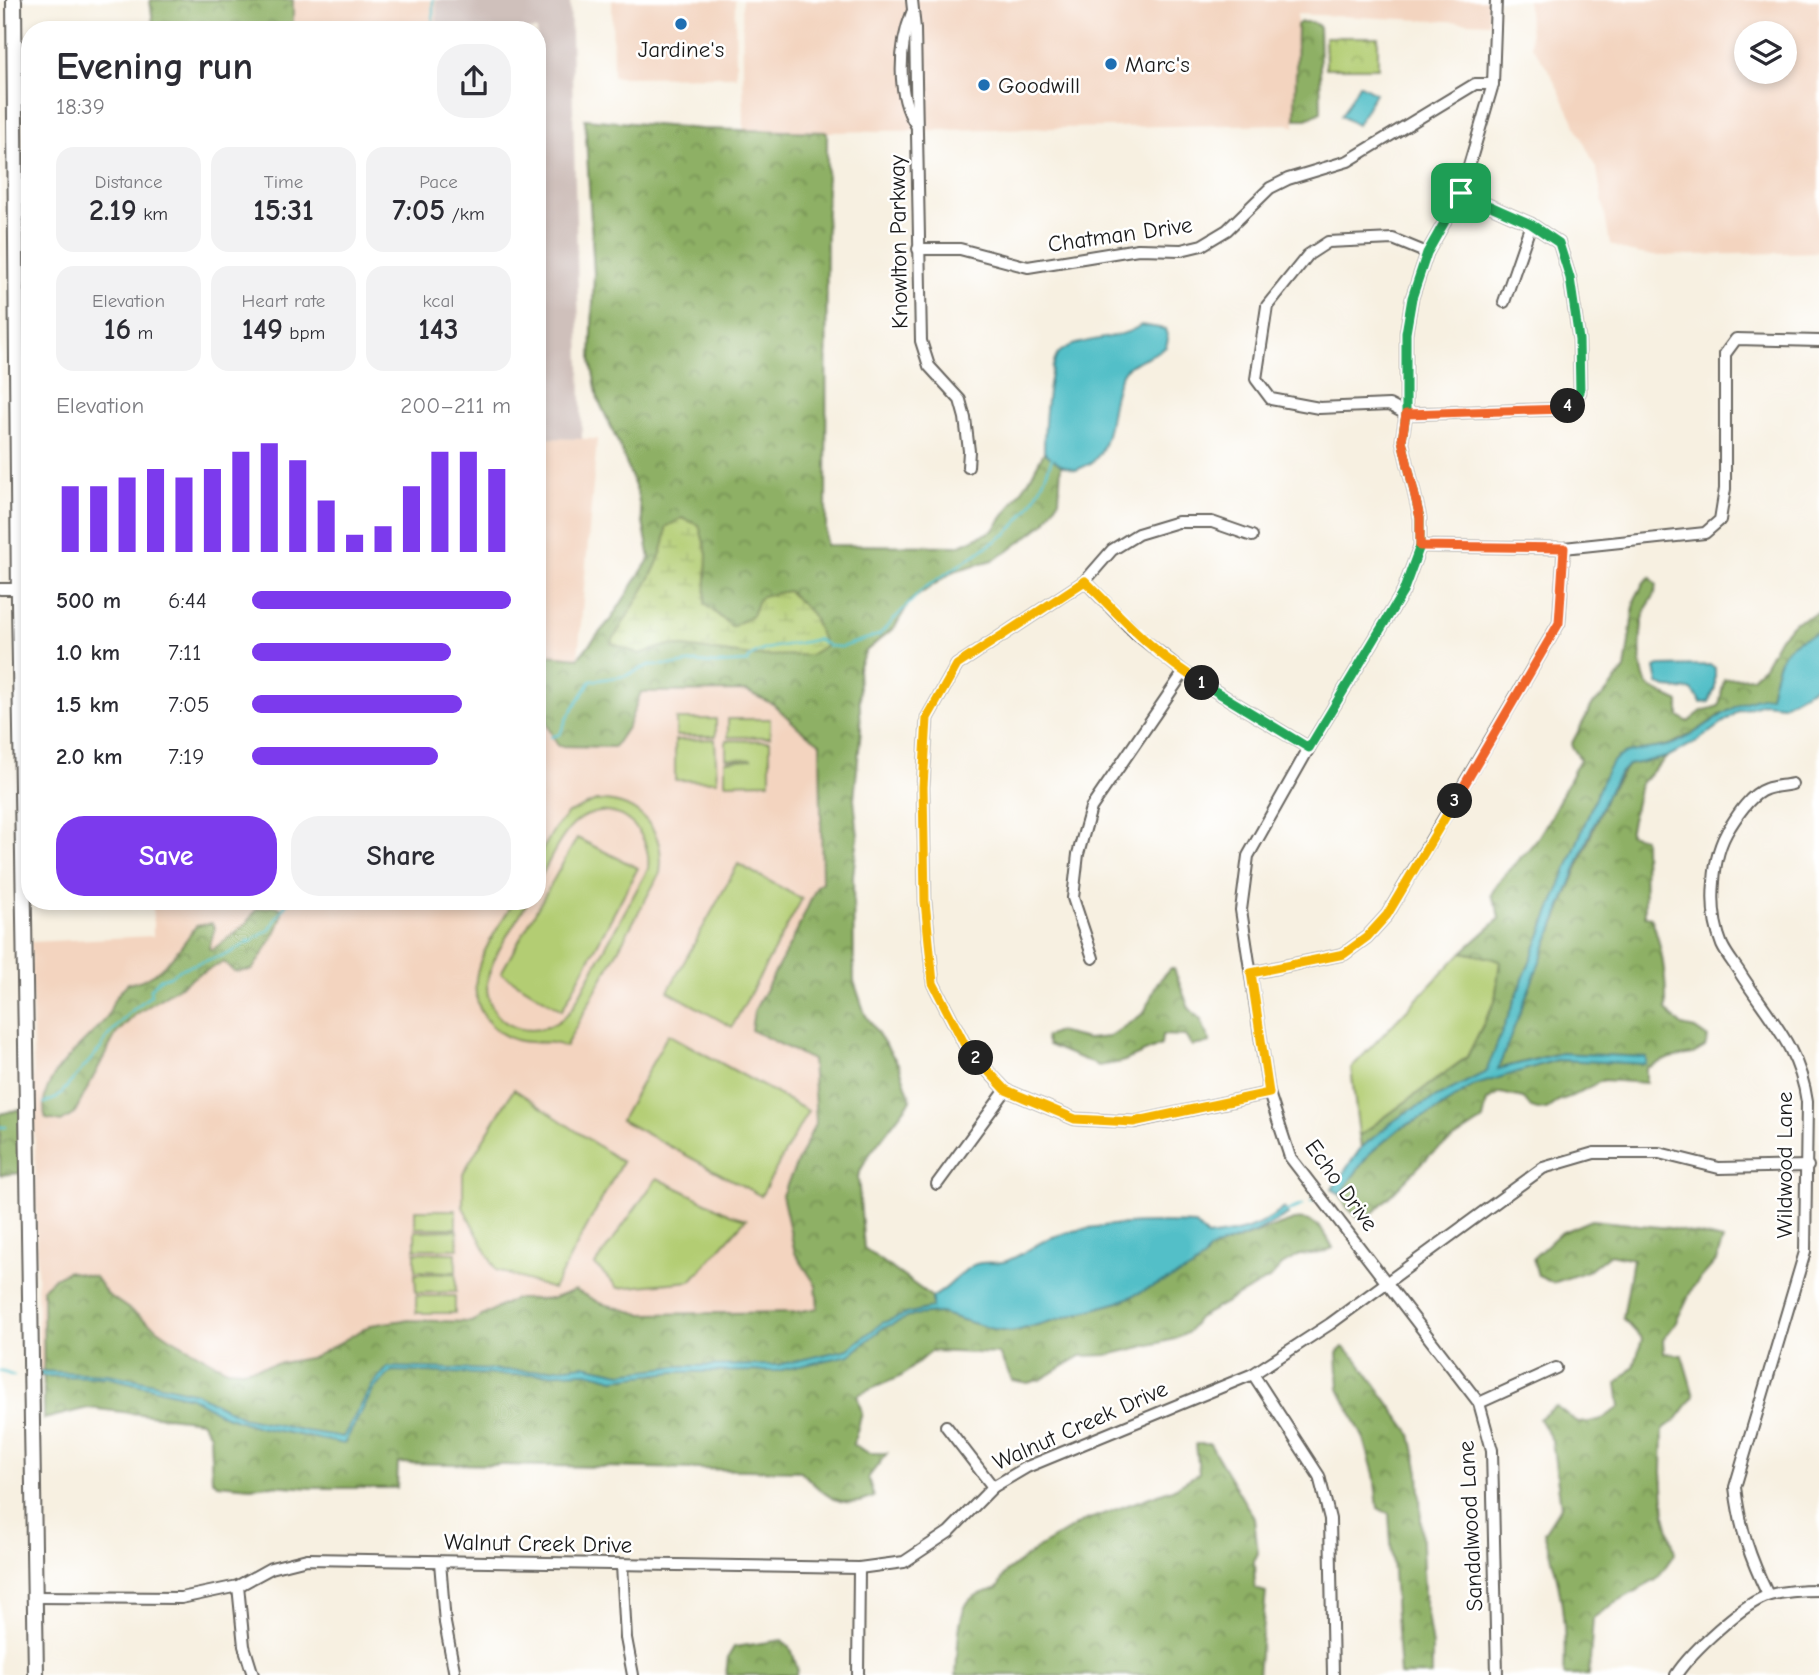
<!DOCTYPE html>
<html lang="en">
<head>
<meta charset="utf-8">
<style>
	:root { --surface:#fff; --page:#f2f2f3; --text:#2b2b33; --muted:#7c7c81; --accent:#7c3aed }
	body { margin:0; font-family:"Comic Neue",sans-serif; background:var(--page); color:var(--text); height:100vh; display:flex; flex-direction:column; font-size:26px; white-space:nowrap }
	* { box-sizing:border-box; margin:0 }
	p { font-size:23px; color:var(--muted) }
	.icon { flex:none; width:38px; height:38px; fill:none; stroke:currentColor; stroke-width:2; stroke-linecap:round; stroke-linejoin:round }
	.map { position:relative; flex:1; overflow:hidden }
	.side { position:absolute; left:21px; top:21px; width:525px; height:889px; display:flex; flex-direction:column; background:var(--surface); border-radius:28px; box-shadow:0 4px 10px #0003 }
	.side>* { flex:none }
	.controls { position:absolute; left:1734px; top:21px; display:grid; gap:14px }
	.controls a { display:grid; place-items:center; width:63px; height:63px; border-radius:50%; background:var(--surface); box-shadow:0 4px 10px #0003; font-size:35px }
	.pin { position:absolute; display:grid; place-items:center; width:60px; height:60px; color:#fff; margin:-30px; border-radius:14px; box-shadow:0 4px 10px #0006 }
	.km { position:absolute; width:35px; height:35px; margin:-18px; border-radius:50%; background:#222; color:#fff; font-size:19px; line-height:35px; text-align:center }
	.round { display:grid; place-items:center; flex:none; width:74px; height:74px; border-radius:28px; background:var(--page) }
	.head { display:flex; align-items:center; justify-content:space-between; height:119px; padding:0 35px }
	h1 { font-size:38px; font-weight:700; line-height:52px }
	.stats { display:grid; grid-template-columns:repeat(3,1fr); gap:10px; height:119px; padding:7px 35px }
	.stats div { display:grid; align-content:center; border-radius:18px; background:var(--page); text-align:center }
	.stats b { font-size:30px; font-weight:700 }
	.stats small { font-size:19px; font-weight:400 }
	.stats p { font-size:19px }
	.chart { height:196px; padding:14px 35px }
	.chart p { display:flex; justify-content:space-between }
	.chart svg { width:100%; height:126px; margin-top:7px; stroke:var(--accent); stroke-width:6 }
	.button { display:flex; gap:14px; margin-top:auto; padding:14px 35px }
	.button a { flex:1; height:80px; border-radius:28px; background:var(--accent); color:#fff; font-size:28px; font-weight:700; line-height:80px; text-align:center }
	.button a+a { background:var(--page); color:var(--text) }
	ul { padding:0 35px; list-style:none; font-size:23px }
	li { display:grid; grid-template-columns:112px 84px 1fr; align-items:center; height:52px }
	li i { height:18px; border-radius:9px; background:var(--accent) }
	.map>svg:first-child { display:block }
	.built { fill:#f3d4bf; fill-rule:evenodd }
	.industrial { fill:#cfc0bb }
	.green { fill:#b3cd73; stroke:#687448; stroke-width:2 }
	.forest { fill:url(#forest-crowns); stroke:#556640; stroke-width:2 }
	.wetland { fill:url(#wetland-marsh); stroke:#687448; stroke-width:2 }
	.park { fill:url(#park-crowns); stroke:#687448; stroke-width:2 }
	.water { fill:#52bfc8; stroke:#376e72; stroke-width:2 }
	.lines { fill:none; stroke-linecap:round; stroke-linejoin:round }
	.stream { stroke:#52bfc8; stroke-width:2.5 }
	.minor-casing { stroke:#696661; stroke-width:14 }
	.tertiary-casing { stroke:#696661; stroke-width:18 }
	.minor { stroke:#fff; stroke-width:10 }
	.tertiary { stroke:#fff; stroke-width:14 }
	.split-1-casing { stroke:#fff; stroke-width:14 }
	.split-2-casing { stroke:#fff; stroke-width:14 }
	.split-3-casing { stroke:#fff; stroke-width:14 }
	.split-4-casing { stroke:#fff; stroke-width:14 }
	.split-5-casing { stroke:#fff; stroke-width:14 }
	.split-1 { stroke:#22a559; stroke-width:9 }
	.split-2 { stroke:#f5b400; stroke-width:9 }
	.split-3 { stroke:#f5b400; stroke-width:9 }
	.split-4 { stroke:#f0652b; stroke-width:9 }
	.split-5 { stroke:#22a559; stroke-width:9 }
	.poi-dot { fill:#1f6fb2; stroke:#fff; stroke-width:2.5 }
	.labels { text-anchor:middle; stroke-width:5; stroke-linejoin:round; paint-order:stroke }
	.poi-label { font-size:23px; fill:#1c1c1c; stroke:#fff; text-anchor:start }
	.street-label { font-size:23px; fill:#1c1c1c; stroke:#fff }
</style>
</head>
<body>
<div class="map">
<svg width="1819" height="1675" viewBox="0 0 1819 1675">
	<defs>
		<pattern id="forest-crowns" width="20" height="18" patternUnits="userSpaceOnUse" patternTransform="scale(1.75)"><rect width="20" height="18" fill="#8eb065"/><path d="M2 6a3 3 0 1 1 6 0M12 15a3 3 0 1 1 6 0" fill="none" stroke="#738e52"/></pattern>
		<pattern id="wetland-marsh" width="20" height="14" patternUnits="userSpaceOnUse" patternTransform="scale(1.75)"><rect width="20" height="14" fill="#b3cd73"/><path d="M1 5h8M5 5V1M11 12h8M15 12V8" fill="none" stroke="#99af63"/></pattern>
		<pattern id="park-crowns" width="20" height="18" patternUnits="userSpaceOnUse" patternTransform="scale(1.75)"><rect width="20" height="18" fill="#b3cd73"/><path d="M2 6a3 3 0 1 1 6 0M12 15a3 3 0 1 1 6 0" fill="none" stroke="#99af63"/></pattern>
	</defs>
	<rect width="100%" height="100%" fill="#fff"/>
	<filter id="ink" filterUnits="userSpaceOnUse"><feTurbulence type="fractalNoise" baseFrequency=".0143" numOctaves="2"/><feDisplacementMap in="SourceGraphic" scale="14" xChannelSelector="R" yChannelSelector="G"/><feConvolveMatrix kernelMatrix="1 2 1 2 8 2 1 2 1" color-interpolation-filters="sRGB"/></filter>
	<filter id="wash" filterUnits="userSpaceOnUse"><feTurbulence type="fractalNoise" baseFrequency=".00686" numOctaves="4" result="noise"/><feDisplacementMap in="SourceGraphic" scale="28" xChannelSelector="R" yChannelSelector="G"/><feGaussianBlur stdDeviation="1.57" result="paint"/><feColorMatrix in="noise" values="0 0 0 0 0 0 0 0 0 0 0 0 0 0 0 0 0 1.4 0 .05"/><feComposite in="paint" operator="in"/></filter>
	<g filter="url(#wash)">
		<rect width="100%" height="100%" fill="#f7f0e1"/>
		<g class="built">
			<polygon points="293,0 436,0 437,30 293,30"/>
			<polygon points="612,0 735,0 736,76 613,77"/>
			<polygon points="742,0 1488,0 1489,23 1297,14 1295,127 1288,124 827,132 744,130"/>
			<path d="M1527 0H1819V252L1653 256 1627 251 1610 244 1597 170 1549 70 1531 45ZM1746 33H1785V72H1746Z"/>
			<polygon points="537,438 597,439 578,658 819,662 828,1392 39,1376 31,942 153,936 153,901 537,901"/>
			<polygon points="25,610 30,610 29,827 28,680"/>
		</g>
		<polygon class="industrial" points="436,0 570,0 582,439 537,438 537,30 437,30"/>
		<g class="green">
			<rect x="676" y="719" width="40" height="17"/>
			<rect x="728" y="719" width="42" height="18"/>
			<polygon points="715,739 717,781 675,780 675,740"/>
			<polygon points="726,740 770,741 770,782 725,783 725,761 752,759 726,758"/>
			<path d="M596 801C639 799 666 831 660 873L565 1047C547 1038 532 1046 513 1039 499 1034 488 1024 481 1011 462 972 496 933 514 901H528C516 923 488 960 487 985 487 1034 547 1045 573 1007L648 869C653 826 608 793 574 824 558 839 548 865 537 884V859L555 828 568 813Z"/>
			<polygon points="577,838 638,868 562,1010 501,973"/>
			<polygon points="738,864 802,899 732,1027 668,991"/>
			<polygon points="1462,952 1501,960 1495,1001 1467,1057 1359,1136 1351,1068"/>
			<polygon points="668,1034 808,1111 761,1196 621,1120"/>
			<polygon points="514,1089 622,1162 553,1289 496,1270 463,1207 463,1173"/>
			<polygon points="657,1178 730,1214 746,1219 691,1281 618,1288 595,1265"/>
			<rect x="415" y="1210" width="41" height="18"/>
			<polygon points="457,1230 458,1249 415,1249 415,1231"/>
			<polygon points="415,1252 456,1253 456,1272 415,1271"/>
			<polygon points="456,1273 456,1292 416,1293 415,1274"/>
			<rect x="416" y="1296" width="39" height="17"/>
		</g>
		<g class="forest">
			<polygon points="150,0 293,0 293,30 154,30"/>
			<polygon points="1301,22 1312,22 1319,26 1321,112 1307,119 1295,119 1297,25"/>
			<path d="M585 119 701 129 827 132 826 545 958 546 994 530 1029 480 1044 452 1061 465 1059 500 1045 523 1007 552 993 560 954 571 910 601 895 627 866 651 858 668 861 730 854 799 858 836 853 875 854 981 865 1014 899 1065 911 1100 866 1159 858 1176 864 1248 932 1297 933 1313H940L996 1330 1012 1332 1119 1302 1204 1259 1209 1250 1294 1220C1315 1217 1324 1230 1333 1248L1321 1253 1300 1255 1282 1265 1269 1279 1198 1318 1189 1332 1175 1339 1108 1355 1081 1356 1042 1379 1028 1383 1012 1380 999 1354 931 1351 902 1376 857 1395 862 1413 853 1445 869 1453H887L868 1478 874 1497C841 1512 822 1494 801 1471L398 1463 397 1488H312L270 1485 251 1487 218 1484 212 1480 210 1435 201 1421 88 1408 44 1419 43 1288 54 1278 68 1271 95 1277 107 1294 171 1338 215 1363 227 1369 242 1370 314 1357 371 1325 404 1320 471 1322 514 1299H551L575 1290 600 1303 641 1314 796 1312 818 1308 816 1285 795 1253 782 1195 816 1122 812 1060 751 1030 754 1011 796 933 817 886 822 882 820 743 800 729 773 704 746 691 641 692 628 726 614 747 558 746 547 725 538 654 578 658 611 619 650 558 637 492 620 447 598 399 591 361 594 273Z"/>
			<path d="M1650 577 1657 585C1655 602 1646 603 1644 615 1640 631 1637 673 1649 686 1657 693 1670 697 1679 702V716L1688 722 1702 711 1719 706 1724 679 1752 677 1764 666 1780 637 1795 622 1819 613V633C1781 643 1777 661 1771 696L1720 715 1697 731 1672 744 1618 757 1597 793 1486 1073 1405 1113 1361 1148 1359 1136 1467 1057 1495 1001 1500 960 1462 952 1499 919 1497 907 1491 895C1502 872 1525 857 1539 836 1555 812 1566 784 1580 759L1571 745 1592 705 1604 695 1625 669 1635 599 1644 582Z"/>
			<path d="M1667 757 1640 784 1629 834 1644 838 1645 916 1651 917C1662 944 1667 981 1666 1010L1682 1026 1695 1029 1708 1038 1705 1047 1693 1054 1670 1058 1646 1068V1083L1603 1080 1572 1096 1558 1101 1547 1109 1538 1110 1531 1108 1523 1098 1501 1093 1487 1101 1483 1120 1430 1155 1369 1217H1356L1345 1205 1340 1194 1369 1154 1400 1128 1434 1112 1473 1086 1501 1076 1561 1059 1555 1054 1498 1069 1523 1002 1608 793 1628 765Z"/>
			<path d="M276 906 282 909C284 925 261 956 252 970L234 972 224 962 199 974 135 1015 116 1034 74 1114 61 1122 46 1119C33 1079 83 1046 105 1020 110 1014 111 1006 114 1000 117 994 123 988 128 983 158 981 180 949 196 926L212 923 215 928 209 948 212 950 244 926 257 909Z"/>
			<polygon points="1170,969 1174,969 1189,1008 1201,1020 1210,1043 1192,1046 1185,1036 1162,1035 1161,1045 1122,1062 1099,1066 1048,1045 1045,1037 1058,1032 1087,1039 1109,1037 1144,1013 1157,983"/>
			<polygon points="20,1109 21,1173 0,1175 0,1114"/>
			<path d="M1591 1220 1669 1228 1723 1240 1716 1261 1693 1287 1675 1324 1663 1340 1664 1353 1682 1355 1694 1396 1676 1420 1663 1429 1662 1472 1665 1515 1675 1553 1656 1580 1616 1602 1593 1618 1589 1675H1564C1567 1623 1561 1582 1544 1533L1561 1506 1552 1440 1539 1419 1556 1406 1578 1423 1599 1421 1620 1407 1617 1383 1634 1367 1642 1339 1623 1318 1633 1259 1610 1254 1590 1270 1553 1283 1538 1276 1533 1258 1560 1233Z"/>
			<polygon points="1343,1347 1356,1358 1411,1434 1419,1472 1424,1593 1432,1647 1432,1675 1400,1675 1389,1514 1378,1508 1374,1474 1364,1439 1339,1389 1337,1353"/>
			<path d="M1196 1444H1210L1254 1518 1258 1553 1254 1561 1255 1589 1266 1592 1258 1675H956C958 1657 956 1609 972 1598 978 1593 990 1591 998 1588L1005 1573 1038 1548 1084 1521 1172 1489 1199 1473Z"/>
			<polygon points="782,1640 792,1651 798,1671 796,1675 726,1675 728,1657 734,1647"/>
		</g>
		<path class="wetland" d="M682 518 699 525 707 554 705 604 732 627 752 615 758 600 763 596 788 591 812 614 825 646 810 655 753 656 669 645 639 654 611 643C628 612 667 562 666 527Z"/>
		<polygon class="park" points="1325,37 1378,37 1378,68 1326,68"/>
		<g class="water">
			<polygon points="1359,84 1375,93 1357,125 1341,116"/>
			<path d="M1141 325 1165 329 1168 339 1166 347C1154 356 1131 361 1124 371 1107 396 1115 446 1091 463 1086 466 1080 468 1076 470L1061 465 1044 452C1044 433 1047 363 1060 352 1064 348 1074 344 1080 343 1101 337 1122 338 1141 325Z"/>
			<path d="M1819 633V685L1783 705 1763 703 1739 711 1696 742 1667 757 1628 765 1619 774 1608 793 1588 838 1498 1069 1561 1053 1646 1057V1064L1556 1060 1473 1086 1434 1112 1400 1128 1369 1154 1340 1194 1332 1189 1361 1148 1391 1123 1405 1113 1486 1072 1597 793C1602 782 1608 762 1620 756 1635 748 1657 750 1673 744 1706 731 1733 698 1770 696 1778 661 1779 643 1819 633Z"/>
			<polygon points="1711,665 1715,668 1715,688 1709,702 1701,703 1692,690 1666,688 1658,684 1655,668 1659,666"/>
			<path d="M1284 1208 1288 1215 1257 1232 1209 1250 1204 1259 1190 1270 1119 1302 1012 1332 996 1330 940 1313 913 1315 881 1329 850 1355 777 1371 674 1372 614 1379 587 1372 508 1375 392 1371 374 1389 344 1444 258 1427 225 1416 191 1397 106 1377 39 1376V1371L107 1374 140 1380 196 1393 242 1417 306 1431 343 1437 373 1384 388 1367 531 1371 584 1365 621 1373 678 1366 778 1365 848 1349 882 1323 909 1313 932 1308V1297C948 1290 956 1276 970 1267 980 1260 991 1264 1002 1262 1014 1261 1037 1243 1050 1238 1094 1222 1150 1222 1195 1224L1207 1237C1241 1232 1256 1230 1284 1208Z"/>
		</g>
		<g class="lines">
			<g class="stream">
				<polyline points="433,0 433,30"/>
				<path d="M551 737 560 734 567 718 591 681 625 676 650 665H676L695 662 715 664 748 662 750 657C766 644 796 646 817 639L829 646 841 647 879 635 923 589 1006 534C1030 512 1042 488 1052 458"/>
				<polyline points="44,1103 57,1098 101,1048 107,1037 129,1013 151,995 150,990 160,979 170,976 183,968 230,953 269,930 288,901"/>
				<polyline points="0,1127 6,1127"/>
				<polyline points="1311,1201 1314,1200"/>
				<polyline points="1285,1212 1302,1205"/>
				<polyline points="0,1371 14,1376"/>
			</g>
		</g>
	</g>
	<g filter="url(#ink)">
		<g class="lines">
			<defs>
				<g id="minor">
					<polyline points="912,0 915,29 921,341 929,366 960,400 965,418 969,451 968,467"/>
					<polyline points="1496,0 1493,84 1461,193 1427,253 1412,298 1406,333 1406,414 1402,440 1420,518 1420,546 1403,592 1309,748 1248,856 1241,910 1269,1093 1290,1157 1479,1403 1492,1450 1497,1675"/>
					<path d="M912 13C899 45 896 95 916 125"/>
					<polyline points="918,249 960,249 1028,267 1138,249 1181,250 1202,245 1227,230 1270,188 1288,179 1348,161 1475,84 1493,84"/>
					<polyline points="1427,253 1393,239 1328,242 1308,255 1267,306 1256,379 1271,399 1319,408 1389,405 1406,414 1565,409 1580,392 1579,340 1570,278 1559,243 1531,224 1461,193"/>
					<polyline points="1504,302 1531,224"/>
					<polyline points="1252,536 1212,522 1178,522 1138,534 1112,550 1085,581 957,665 927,718 923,787 925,901 933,983 967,1049 1006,1090 1075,1119 1134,1122 1269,1093"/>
					<polyline points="1420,546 1564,548 1705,533 1720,520 1725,489 1725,354 1736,339 1819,341"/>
					<polyline points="1085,581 1135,633 1184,672 1309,748"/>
					<polyline points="0,589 18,589"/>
					<polyline points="1093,958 1073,898 1078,854 1091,808 1184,672"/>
					<polyline points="1251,973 1344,954 1367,937 1387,915 1559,623 1564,548"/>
					<polyline points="937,1184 1006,1090"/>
					<polyline points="1253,1374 1319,1476 1330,1519 1333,1675"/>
					<polyline points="1479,1403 1556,1368"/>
					<polyline points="946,1426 993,1487"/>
					<polyline points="440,1562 445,1623 455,1675"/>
					<polyline points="622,1565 626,1638 633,1675"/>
					<polyline points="238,1586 244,1646 253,1675"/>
					<path d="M1768 1595C1750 1558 1740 1529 1735 1487L1805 1252 1807 1102C1800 1049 1770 1019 1742 976 1736 966 1727 956 1722 945 1714 925 1712 903 1714 882 1715 862 1719 844 1730 827 1738 814 1751 794 1766 789 1774 786 1784 786 1792 784"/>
					<polyline points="35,1597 181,1598 238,1586 271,1568 307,1559 859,1568 904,1562 949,1532 993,1487 1027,1467 1253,1374 1330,1324 1543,1168 1594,1153 1659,1153 1719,1168 1808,1166"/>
					<polyline points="858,1675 859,1568"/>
					<path d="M1676 1675C1691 1652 1744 1602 1770 1595 1785 1591 1804 1590 1819 1590"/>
				</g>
				<polyline id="tertiary" points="14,0 19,602 36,1675"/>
			</defs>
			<use href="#minor" class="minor-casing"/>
			<use href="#tertiary" class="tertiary-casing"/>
			<use href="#minor" class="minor"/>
			<use href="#tertiary" class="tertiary"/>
		</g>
	</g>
	<g class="lines" filter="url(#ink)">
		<defs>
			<polyline id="split-1" points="1202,683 1309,748 1403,592 1420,546 1420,518 1402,440 1406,414 1406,333 1412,298 1427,253 1461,193"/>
			<path id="split-2" d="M976 1058 967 1049 933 983 925 901 923 787 927 718 957 665 1085 581C1122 618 1156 656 1202 683"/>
			<polyline id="split-3" points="976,1058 1006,1090 1075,1119 1133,1122 1269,1093 1251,973 1344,954 1367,937 1387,915 1455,801"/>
			<polyline id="split-4" points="1455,801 1559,623 1564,548 1420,546 1420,518 1402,440 1406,414 1565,409 1568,406"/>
			<polyline id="split-5" points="1461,193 1531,224 1559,243 1570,278 1579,340 1580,392 1568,406"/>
		</defs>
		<use href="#split-1" class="split-1-casing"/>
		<use href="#split-2" class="split-2-casing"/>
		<use href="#split-3" class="split-3-casing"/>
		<use href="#split-4" class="split-4-casing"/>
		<use href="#split-5" class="split-5-casing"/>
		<use href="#split-1" class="split-1"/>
		<use href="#split-2" class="split-2"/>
		<use href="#split-3" class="split-3"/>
		<use href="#split-4" class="split-4"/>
		<use href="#split-5" class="split-5"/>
	</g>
	<g class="poi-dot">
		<circle cx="681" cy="24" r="7"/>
		<circle cx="1111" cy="64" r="7"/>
		<circle cx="984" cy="85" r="7"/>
	</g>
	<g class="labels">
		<g class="poi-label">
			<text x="681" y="57" text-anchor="middle">Jardine's</text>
			<text x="1125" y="72">Marc's</text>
			<text x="998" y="93">Goodwill</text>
		</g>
		<g class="street-label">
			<text transform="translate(1120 234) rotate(-8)" y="8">Chatman Drive</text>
			<text transform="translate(898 242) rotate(-91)" y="8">Knowlton Parkway</text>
			<text transform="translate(1784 1165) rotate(-90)" y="8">Wildwood Lane</text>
			<text transform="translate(1342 1185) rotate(54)" y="8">Echo Drive</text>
			<text transform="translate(1080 1425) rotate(-24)" y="8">Walnut Creek Drive</text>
			<text transform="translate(1470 1526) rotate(-93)" y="8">Sandalwood Lane</text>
			<text transform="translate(538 1543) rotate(1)" y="8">Walnut Creek Drive</text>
		</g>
	</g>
</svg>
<div class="controls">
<a><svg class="icon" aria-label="layers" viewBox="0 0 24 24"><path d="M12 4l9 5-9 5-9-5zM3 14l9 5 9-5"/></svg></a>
</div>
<div class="pin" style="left:1461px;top:193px;background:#1e9e55"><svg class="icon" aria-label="arrive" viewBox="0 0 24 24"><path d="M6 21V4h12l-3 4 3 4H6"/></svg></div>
<b class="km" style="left:1202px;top:683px">1</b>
<b class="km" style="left:976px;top:1058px">2</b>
<b class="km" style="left:1455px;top:801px">3</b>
<b class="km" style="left:1568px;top:406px">4</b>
<section class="side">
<div class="head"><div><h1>Evening run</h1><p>18:39</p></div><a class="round"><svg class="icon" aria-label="share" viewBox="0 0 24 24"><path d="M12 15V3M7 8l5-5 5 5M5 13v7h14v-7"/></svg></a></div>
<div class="stats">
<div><p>Distance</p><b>2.19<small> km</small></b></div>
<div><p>Time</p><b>15:31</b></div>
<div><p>Pace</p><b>7:05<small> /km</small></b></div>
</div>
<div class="stats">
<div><p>Elevation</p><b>16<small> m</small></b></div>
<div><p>Heart rate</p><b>149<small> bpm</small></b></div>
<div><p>kcal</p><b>143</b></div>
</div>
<div class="chart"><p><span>Elevation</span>200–211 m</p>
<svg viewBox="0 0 160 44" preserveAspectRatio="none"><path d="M5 44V21M15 44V21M25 44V18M35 44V15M45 44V18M55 44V15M65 44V9M75 44V6M85 44V12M95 44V26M105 44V38M115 44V35M125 44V21M135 44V9M145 44V9M155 44V15"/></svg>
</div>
<ul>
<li><b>500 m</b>6:44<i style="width:100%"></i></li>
<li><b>1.0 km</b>7:11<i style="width:77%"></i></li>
<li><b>1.5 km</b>7:05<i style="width:81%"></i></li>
<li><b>2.0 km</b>7:19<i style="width:72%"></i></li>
</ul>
<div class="button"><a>Save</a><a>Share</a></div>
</section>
</div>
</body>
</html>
